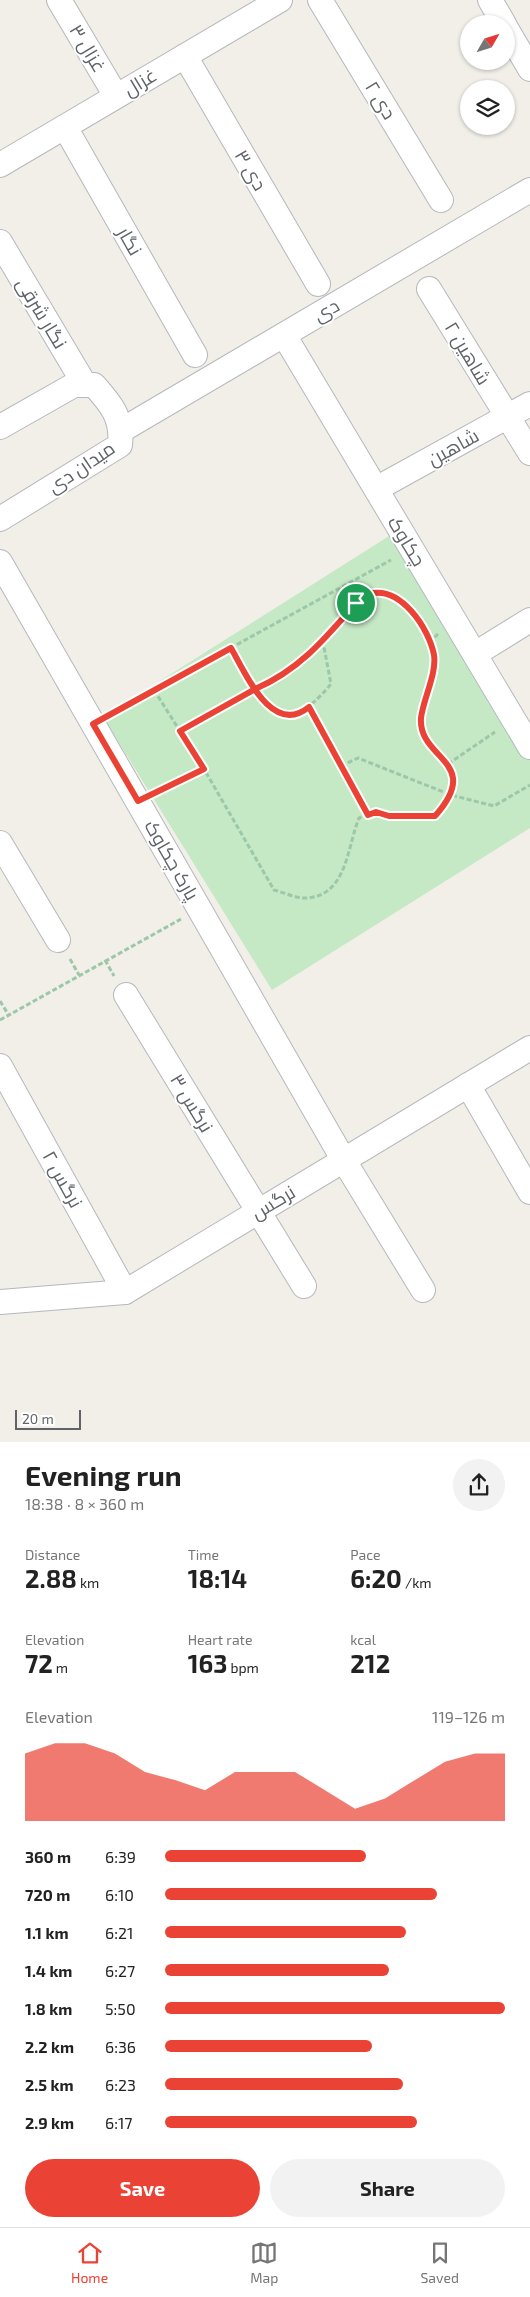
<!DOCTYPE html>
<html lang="en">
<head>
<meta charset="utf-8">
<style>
	:root { --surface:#fff; --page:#f2f2f2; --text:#222; --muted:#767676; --line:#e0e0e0; --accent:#ea4335 }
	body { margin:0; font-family:"Exo 2",Cairo,sans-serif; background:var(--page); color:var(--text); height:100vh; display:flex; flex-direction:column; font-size:19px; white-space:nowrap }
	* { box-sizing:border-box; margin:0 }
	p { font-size:16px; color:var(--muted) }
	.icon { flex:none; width:28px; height:28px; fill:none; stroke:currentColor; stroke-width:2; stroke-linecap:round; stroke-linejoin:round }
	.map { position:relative; height:1442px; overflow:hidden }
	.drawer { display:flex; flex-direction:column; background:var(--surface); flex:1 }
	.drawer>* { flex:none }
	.needle { width:32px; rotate:51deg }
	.fabs { position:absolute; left:460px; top:15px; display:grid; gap:10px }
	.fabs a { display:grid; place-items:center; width:55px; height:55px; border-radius:50%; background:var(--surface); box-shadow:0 1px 4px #0004; font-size:25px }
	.scale { position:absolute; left:15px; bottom:12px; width:66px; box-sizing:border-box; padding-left:5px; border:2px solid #5f6368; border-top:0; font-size:14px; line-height:18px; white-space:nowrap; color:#5f6368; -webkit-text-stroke:4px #fff; paint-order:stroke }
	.pin { position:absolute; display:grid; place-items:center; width:42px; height:42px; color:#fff; margin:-21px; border:2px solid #fff; border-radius:50%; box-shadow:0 1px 5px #0007 }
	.round { display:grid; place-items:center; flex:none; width:52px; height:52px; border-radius:26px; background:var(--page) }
	.overview { display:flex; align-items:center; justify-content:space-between; height:85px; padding:0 25px }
	h1 { font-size:28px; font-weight:700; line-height:38px }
	.stats { display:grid; grid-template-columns:repeat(3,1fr); gap:8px; height:85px; padding:5px 25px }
	.stats div { display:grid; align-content:center }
	.stats b { font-size:25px; font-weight:700 }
	.stats small { font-size:14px; font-weight:400 }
	.stats p { font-size:14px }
	.chart { height:140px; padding:10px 25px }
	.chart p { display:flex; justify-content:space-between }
	.chart svg { width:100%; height:90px; margin-top:5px; fill:var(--accent); opacity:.7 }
	.action { display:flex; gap:10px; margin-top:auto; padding:10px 25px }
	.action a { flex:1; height:58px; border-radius:30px; background:var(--accent); color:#fff; font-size:20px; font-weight:700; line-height:58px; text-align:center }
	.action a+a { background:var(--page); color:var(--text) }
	ul { padding:0 25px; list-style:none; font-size:16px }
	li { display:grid; grid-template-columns:80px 60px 1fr; align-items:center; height:38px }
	li i { height:12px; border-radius:6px; background:var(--accent) }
	.dock { display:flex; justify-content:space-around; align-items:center; height:70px; border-top:1px solid var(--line); background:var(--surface); font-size:14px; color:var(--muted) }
	.dock a { display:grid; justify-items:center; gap:2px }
	.dock .active { color:var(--accent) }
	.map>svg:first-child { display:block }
	.green { fill:#c5e8c5 }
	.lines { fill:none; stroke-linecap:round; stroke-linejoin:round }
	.minor-casing { stroke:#b5b8bc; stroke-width:26 }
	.path { stroke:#9cc7a9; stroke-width:3; stroke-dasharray:5 2.5; stroke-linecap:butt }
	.minor { stroke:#fff; stroke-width:24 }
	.route-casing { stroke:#fff; stroke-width:10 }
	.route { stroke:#ea4335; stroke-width:6 }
	.labels { text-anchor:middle; stroke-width:4; stroke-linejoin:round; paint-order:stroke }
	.street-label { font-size:19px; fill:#5f6368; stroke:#fff }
</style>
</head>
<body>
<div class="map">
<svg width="530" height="1442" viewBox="0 0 530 1442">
	<rect width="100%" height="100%" fill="#f1efe8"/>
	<polygon class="green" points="397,531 530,755 530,828 272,990 103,717"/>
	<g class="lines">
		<defs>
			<g id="minor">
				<polyline points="59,0 116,96"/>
				<polyline points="320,0 441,200"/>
				<polyline points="490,0 504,24"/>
				<polyline points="506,28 530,69"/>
				<polyline points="185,56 318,284"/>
				<polyline points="65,127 195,355"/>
				<polyline points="0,165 280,0"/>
				<polyline points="0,242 85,385"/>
				<polyline points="429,289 530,453"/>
				<polyline points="284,335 530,747"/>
				<path d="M0 427 74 385H94C111 404 123 418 120 445L0 519"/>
				<polyline points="122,430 530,190"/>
				<polyline points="376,489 530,404"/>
				<polyline points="0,562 343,1159 423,1290"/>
				<polyline points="475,654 530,620"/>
				<polyline points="0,843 58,940"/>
				<polyline points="126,995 304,1286"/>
				<polyline points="0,1066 125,1292"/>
				<polyline points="468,1085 530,1192"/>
				<polyline points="0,1302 125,1292 530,1048"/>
			</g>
		</defs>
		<use href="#minor" class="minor-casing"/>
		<g class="path">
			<polyline points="346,585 356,603"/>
			<polyline points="429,642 438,634"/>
			<path d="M154 690 204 769 274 890C283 892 295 898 304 898 347 898 347 847 359 818L376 812 389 816H435L449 801 454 784 448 764 425 737 421 719 435 656 418 620 406 605 390 594H368L356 603 323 641 293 669 255 689 231 648"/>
			<polyline points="309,707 368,815"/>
			<polyline points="112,713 391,560"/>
			<path d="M180 731 255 689C260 696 266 706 272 711 294 727 319 698 331 684L323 642"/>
			<polyline points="448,764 495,732"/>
			<polyline points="341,766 358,758 451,795 494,806 530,785"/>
			<polyline points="156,792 204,769"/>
			<polyline points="70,959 79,975"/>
			<polyline points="105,960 114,976"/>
			<polyline points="0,1001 8,1014"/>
			<polyline points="0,1020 181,919"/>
		</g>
		<use href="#minor" class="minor"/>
	</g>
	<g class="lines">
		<defs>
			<path id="route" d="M356 603C325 639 299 670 255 689L180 731 204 769 138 801 93 724 231 648C246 674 272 737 309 707L368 815 376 812 389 816H435C484 761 418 760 421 718 423 700 437 673 434 655 429 628 400 585 369 594 365 596 360 601 356 603"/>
		</defs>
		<use href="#route" class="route-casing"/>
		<use href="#route" class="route"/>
	</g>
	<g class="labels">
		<g class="street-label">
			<text transform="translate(88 48) rotate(59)" y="7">غزال ۳</text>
			<text transform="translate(140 82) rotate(-31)" y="7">غزال</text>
			<text transform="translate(381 100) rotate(59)" y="7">دی ۲</text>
			<text transform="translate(251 170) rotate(60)" y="7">دی ۳</text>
			<text transform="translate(130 241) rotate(60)" y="7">نگار</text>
			<text transform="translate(326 310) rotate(-30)" y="7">دی</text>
			<text transform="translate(42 313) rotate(59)" y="7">نگار شرقی</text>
			<text transform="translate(468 353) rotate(59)" y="7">شاهین ۲</text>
			<text transform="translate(453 447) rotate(-29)" y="7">شاهین</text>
			<text transform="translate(81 467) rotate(-34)" y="7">میدان دی</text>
			<text transform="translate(407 541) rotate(59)" y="7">چکاوک</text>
			<text transform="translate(172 860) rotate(60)" y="7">پارک چکاوک</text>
			<text transform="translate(192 1103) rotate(59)" y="7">نرگس ۳</text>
			<text transform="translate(63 1179) rotate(61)" y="7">نرگس ۲</text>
			<text transform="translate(273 1202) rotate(-31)" y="7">نرگس</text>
		</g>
	</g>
</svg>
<div class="fabs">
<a><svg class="needle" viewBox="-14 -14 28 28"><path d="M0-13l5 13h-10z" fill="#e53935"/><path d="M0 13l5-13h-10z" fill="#767676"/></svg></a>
<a><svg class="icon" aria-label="layers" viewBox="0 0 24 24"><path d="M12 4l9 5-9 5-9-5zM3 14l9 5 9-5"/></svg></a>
</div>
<div class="scale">20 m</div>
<div class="pin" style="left:356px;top:603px;background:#1e9e55"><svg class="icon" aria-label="arrive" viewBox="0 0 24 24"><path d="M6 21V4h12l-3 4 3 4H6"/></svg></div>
</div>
<section class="drawer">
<div class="overview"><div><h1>Evening run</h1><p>18:38 · 8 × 360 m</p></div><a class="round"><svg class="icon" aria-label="share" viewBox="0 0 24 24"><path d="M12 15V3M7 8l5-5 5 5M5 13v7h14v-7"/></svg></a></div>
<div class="stats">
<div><p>Distance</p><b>2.88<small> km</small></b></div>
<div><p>Time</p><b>18:14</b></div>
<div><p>Pace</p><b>6:20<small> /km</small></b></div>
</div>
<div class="stats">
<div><p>Elevation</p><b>72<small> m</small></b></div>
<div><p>Heart rate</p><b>163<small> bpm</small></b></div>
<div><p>kcal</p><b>212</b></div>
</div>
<div class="chart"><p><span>Elevation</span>119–126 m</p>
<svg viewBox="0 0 160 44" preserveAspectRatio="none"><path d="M0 44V11L10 6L20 6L30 11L40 20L50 24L60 29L70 20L80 20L90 20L100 29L110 38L120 33L130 24L140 15L150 11L160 11V44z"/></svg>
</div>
<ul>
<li><b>360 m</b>6:39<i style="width:59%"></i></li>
<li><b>720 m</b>6:10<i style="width:80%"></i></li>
<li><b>1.1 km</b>6:21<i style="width:71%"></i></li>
<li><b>1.4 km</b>6:27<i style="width:66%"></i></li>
<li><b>1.8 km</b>5:50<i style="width:100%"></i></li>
<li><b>2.2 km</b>6:36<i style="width:61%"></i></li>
<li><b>2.5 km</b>6:23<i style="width:70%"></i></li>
<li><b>2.9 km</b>6:17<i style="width:74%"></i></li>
</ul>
<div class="action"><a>Save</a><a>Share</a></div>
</section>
<nav class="dock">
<a class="active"><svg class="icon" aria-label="home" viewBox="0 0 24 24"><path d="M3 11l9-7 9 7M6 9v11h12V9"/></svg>Home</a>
<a><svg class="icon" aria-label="map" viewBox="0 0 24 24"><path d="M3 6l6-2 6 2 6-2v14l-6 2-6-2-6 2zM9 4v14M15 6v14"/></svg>Map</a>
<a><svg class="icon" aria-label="saved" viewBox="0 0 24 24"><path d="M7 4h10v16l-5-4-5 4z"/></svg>Saved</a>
</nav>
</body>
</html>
